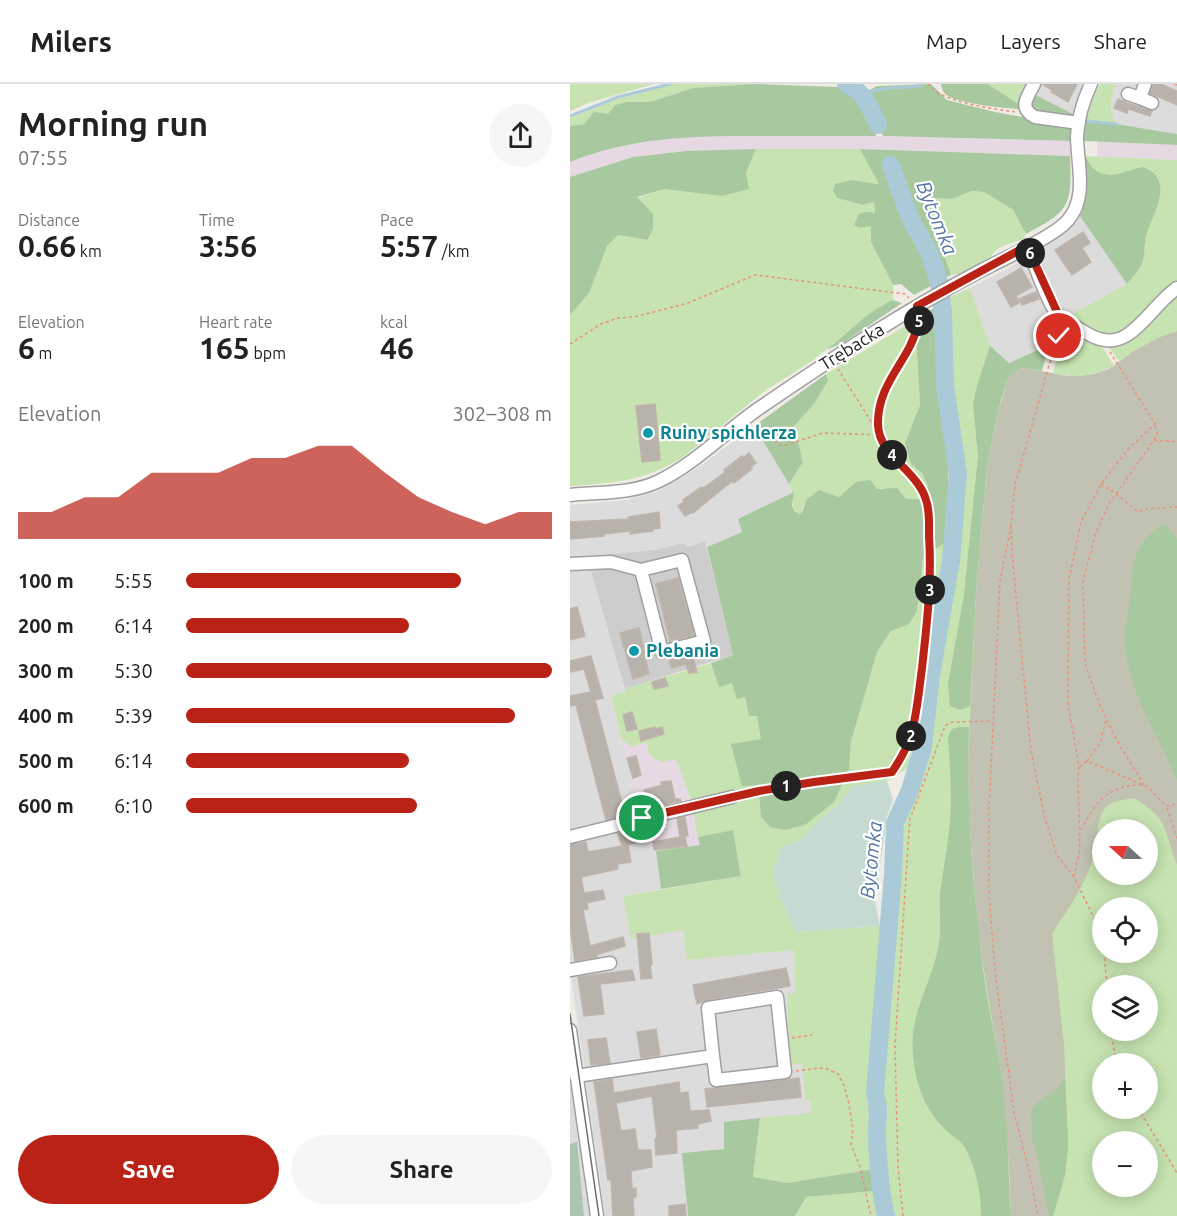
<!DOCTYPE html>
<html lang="en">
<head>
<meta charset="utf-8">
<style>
	:root { --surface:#fff; --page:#f6f6f6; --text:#222; --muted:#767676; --line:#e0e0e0; --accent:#b92215 }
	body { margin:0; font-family:Ubuntu,sans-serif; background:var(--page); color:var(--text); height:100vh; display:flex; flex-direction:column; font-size:22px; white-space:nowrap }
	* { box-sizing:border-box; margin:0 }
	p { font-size:20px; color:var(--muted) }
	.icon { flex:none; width:33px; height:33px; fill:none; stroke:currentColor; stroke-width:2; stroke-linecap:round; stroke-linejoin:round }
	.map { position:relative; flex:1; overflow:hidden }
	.side { display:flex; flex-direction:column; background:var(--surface); width:570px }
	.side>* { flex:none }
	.needle { width:39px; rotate:291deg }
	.buttons { position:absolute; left:522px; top:735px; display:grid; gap:12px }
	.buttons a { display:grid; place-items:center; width:66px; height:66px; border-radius:50%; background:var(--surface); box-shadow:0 3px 15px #0003; font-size:30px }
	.pin { position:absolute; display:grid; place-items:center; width:51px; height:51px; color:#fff; margin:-26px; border:3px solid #fff; border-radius:50%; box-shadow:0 2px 6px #0007 }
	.km { position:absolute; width:30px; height:30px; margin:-15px; border-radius:50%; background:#222; color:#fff; font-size:16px; line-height:30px; text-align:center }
	.round { display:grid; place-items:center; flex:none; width:63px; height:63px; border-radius:32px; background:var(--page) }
	.head { display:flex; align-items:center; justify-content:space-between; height:102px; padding:0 18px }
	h1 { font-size:33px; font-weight:600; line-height:45px }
	.figures { display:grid; grid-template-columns:repeat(3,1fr); gap:9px; height:102px; padding:6px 18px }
	.figures div { display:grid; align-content:center }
	.figures b { font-size:30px; font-weight:600 }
	.figures small { font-size:16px; font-weight:400 }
	.figures p { font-size:16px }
	.chart { height:168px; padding:12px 18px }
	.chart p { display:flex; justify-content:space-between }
	.chart svg { width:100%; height:108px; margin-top:6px; fill:var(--accent); opacity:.7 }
	.primary-button { display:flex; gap:12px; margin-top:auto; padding:12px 18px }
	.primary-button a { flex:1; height:69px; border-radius:36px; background:var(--accent); color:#fff; font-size:24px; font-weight:600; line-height:69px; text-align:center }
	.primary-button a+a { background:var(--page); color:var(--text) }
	ul { padding:0 18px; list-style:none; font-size:20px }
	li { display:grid; grid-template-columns:96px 72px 1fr; align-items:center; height:45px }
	li i { height:15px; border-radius:8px; background:var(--accent) }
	header { display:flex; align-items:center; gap:36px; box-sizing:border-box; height:84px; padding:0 30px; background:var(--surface); border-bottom:2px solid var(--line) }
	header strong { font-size:28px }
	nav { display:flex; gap:33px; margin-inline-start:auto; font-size:21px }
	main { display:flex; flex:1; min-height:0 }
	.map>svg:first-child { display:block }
	.residential { fill:#dddcdc }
	.industrial { fill:#e7d9e3 }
	.religious { fill:#cdcdcd }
	.construction { fill:#c1c2b2; fill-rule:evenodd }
	.grass { fill:#c6e3b1; fill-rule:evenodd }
	.forest { fill:#a8c99f }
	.wetland { fill:#c5dbd2 }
	.cemetery { fill:#aac5b0 }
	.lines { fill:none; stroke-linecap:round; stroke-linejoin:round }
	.stream { stroke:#abcad8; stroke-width:3 }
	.river { stroke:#abcad8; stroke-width:18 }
	.building { fill:#b8b2ac; stroke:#bfb5aa; stroke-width:1.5 }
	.minor-casing { stroke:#a0a0a0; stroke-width:15 }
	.path { stroke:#eb8f7a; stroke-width:1.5; stroke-dasharray:3 3; stroke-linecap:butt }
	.minor { stroke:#fff; stroke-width:12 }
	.tram { stroke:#6d6d6d; stroke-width:1.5 }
	.route-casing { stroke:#fff; stroke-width:12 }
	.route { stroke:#b92215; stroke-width:8 }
	.culture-dot { fill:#0f9aa8; stroke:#fff; stroke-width:2 }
	.labels { text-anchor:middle; stroke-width:4.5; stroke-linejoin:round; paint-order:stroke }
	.street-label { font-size:18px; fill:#1f1f1f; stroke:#fff }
	.culture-label { font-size:18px; font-weight:bold; fill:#0d838f; stroke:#fff; text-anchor:start }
	.water-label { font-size:20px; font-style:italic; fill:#5576a5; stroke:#fff }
</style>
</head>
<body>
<header>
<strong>Milers</strong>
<nav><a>Map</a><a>Layers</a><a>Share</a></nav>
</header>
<main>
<section class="side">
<div class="head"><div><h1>Morning run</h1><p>07:55</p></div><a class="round"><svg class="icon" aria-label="share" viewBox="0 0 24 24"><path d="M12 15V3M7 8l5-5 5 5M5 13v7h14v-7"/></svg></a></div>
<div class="figures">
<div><p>Distance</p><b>0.66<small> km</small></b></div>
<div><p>Time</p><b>3:56</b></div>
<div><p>Pace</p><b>5:57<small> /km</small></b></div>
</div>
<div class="figures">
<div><p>Elevation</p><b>6<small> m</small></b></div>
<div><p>Heart rate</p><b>165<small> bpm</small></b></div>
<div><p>kcal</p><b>46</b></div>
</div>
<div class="chart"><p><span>Elevation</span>302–308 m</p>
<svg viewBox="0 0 160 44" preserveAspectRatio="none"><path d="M0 44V33L10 33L20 27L30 27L40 17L50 17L60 17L70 11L80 11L90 6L100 6L110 17L120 27L130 33L140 38L150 33L160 33V44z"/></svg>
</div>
<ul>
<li><b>100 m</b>5:55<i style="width:75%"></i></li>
<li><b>200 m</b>6:14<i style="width:61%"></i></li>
<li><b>300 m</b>5:30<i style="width:100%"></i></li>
<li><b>400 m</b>5:39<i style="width:90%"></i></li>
<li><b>500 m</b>6:14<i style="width:61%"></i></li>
<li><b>600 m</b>6:10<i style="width:63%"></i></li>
</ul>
<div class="primary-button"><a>Save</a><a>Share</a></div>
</section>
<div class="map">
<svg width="607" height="1132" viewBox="0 0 607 1132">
	<rect width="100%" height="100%" fill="#efece6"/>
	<g class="residential">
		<polygon points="466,0 513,0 503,30 462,9"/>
		<polygon points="546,0 607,0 607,50 546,40 542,33 540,14"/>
		<polygon points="510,132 557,200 497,233 487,225 463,164 502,141"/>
		<polygon points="459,173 482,233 479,261 439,279 420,262 400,204"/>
		<polygon points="184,342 224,408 169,435 172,448 137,463 134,457 118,463 113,459 85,466 21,472 20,483 56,608 41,613 81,768 86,767 91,805 53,812 61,855 113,845 117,876 224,866 226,909 217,910 220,980 232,978 235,1015 240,1015 241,1030 154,1038 155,1065 113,1069 118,1132 35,1132 0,885 0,421 56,416 87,408 129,383"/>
		<polygon points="0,998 7,1044 19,1132 0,1132"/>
	</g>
	<g class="industrial">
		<polygon points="114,52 306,52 500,57 500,72 290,65 116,67 63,73 0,93 0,78 21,69 83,55"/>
		<polygon points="527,57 607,61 607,76 527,73"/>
		<polygon points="52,656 62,663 76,658 106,675 121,716 130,761 81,768"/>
	</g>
	<polygon class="religious" points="135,457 163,571 55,605 20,483 21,472 85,466 113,459 118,463"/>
	<path class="construction" d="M607 247V1132H441L439 1083 431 988 417 908 407 841 399 733 398 680 400 622 406 508 417 382 431 316 438 294 444 287 455 284 498 292 524 290 539 285 563 267 591 252ZM532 746H578V790H532ZM532 824H578V868H532ZM532 902H578V946H532ZM532 980H578V1024H532ZM532 1058H578V1102H532Z"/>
	<g class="grass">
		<polygon points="0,0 84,0 18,19 0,27"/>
		<polygon points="104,0 185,0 123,4 80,18 56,18 45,21 38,30 14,40 0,42 0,34 47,15"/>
		<polygon points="418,0 455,0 447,19"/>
		<path d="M530 0H546C540 14 538 26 546 40L516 37 522 17Z"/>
		<path d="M186 65H290L310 100 280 96 267 114 293 121 304 118 306 130 290 144 301 142V158L323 201V216L309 223 242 277 196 306 113 373C75 397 44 399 0 402V231L18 209 37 162 48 151 76 156 67 114 95 105 118 106 178 105 176 89Z"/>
		<path d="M514 72 607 76V198C592 213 562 251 541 252 526 253 510 240 497 233L557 200 510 132C520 115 515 91 514 72Z"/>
		<path d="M402 107 414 108 443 126 456 150 453 155C442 160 427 160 421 173L388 190 381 191C371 160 361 147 363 114L382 115Z"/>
		<polygon points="400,204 420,262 439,279 438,294 423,348 417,382 406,508 398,680 399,733 407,841 417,908 431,988 439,1083 441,1132 322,1132 316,1082 313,978 330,753 353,691 361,664 364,612 381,518 388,438 391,388 379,302 379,264 375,215"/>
		<path d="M607 209V247C586 253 567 264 549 277L540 265 541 262Z"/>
		<path d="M345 236 350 321 335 359 341 380 352 389 358 403 351 415H336L314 404 307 405 286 398 269 413 236 416 230 430 224 427C221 417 225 410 219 400L233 378 224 342 244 320 258 297 256 290Z"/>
		<path d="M503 251 519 259 533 264 544 282C520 293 509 294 483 289 487 276 490 257 503 251Z"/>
		<polygon points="376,458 354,609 338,684 317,697 283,703 269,720 245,740 231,756 211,763 203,788 210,813 225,848 310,842 310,904 307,935 301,964 301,1041 304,1085 217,1099 183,1093 190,1034 241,1029 240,1015 235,1016 232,979 220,981 217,910 225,909 224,866 117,876 113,846 61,855 53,812 171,792 163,746 128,753 121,716 106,675 92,678 80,671 76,658 62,663 52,656 41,612 56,608 55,605 141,579 149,602 162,599 175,613 179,632 187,631 192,655 188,701 191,733 279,686 281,658 307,568 321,547 347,527 353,474"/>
		<path d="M564 714C599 735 594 746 607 781V1132H483L495 1091 498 1062 494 961 482 850C498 824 516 801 524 771 528 756 525 734 537 722 544 716 556 716 564 714ZM532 746H578V790H532ZM532 824H578V868H532ZM532 902H578V946H532ZM532 980H578V1024H532ZM532 1058H578V1102H532Z"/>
		<polygon points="305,1107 313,1132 225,1132 236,1113"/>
	</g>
	<g class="forest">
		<path d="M185 0 269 3 292 17 304 40 306 52C266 52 226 52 186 52 120 52 62 53 0 78V42L14 40 24 28 38 30 45 21 56 18H80L123 4Z"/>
		<polygon points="361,0 377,16 425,28 497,41 500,43 500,57 313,52 299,16 294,9 307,2"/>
		<path d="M371 0H418L447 19 455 0H459L450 19V25C432 24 393 20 378 12 373 9 372 5 371 0Z"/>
		<polygon points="462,9 503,30 502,33 462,29 459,14"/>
		<polygon points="516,37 546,40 607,50 607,61 514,57"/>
		<polygon points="186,65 176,89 179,105 152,112 95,105 67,113 83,130 83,145 77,156 48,151 37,162 19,209 0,231 0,93 63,73 116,67"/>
		<path d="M290 65 500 72C502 122 500 127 456 150L443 126 414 108 402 107 382 115 364 114C360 146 372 162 381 191L344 211 331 200 323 201 301 158V142L290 144 284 141 289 130 295 128 305 129 304 118 293 121 267 114 263 106 265 100 281 96 309 100Z"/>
		<path d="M514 72C518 75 519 80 523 84 538 98 555 87 572 83 605 93 585 127 577 148 574 157 575 167 573 176 570 186 563 192 557 200L510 132C520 115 515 91 514 72Z"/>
		<path d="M323 216 332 219 273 259 256 266C279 249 296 228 323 216Z"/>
		<polygon points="367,222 370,308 378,373 379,417 376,458 353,474 347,527 339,540 321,547 307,568 281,658 279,686 264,718 235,741 215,746 200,743 191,733 188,701 172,702 161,660 191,655 187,632 179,632 175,613 167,615 162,599 149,603 141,579 163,571 137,463 172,448 168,435 224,408 222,421 224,427 230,430 233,426 236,416 249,406 269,413 286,398 300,396 307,405 327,404 336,415 351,415 358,403 352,389 341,380 335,359 350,321 345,236"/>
		<path d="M479 261 472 287 455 284 444 287 437 297 431 315 417 382 406 508 400 622C392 627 388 626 380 622L378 600 394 511 408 372 403 320 407 302 420 262 439 279Z"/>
		<polygon points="256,290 258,297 244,320 224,342 233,378 219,400 184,342"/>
		<path d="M595 440 607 454V696C590 654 562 615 556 569 553 548 559 525 561 505 563 474 566 455 595 440Z"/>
		<path d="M388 643H399C396 731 404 819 416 906 420 933 427 960 431 987 438 1035 438 1084 441 1132H411C411 1108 406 1083 394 1062 390 1056 382 1052 377 1047 355 1027 345 999 343 970 339 930 360 903 368 865 372 847 369 829 370 811 374 779 381 747 381 716 381 694 379 673 378 652L382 645Z"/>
		<polygon points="163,746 171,792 91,805 86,767 130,761 128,753"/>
		<polygon points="495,993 498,1062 495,1091 483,1132 479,1132 467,1070 462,1054 461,1028 466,1019 487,1006"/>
		<polygon points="190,1034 183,1093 217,1099 304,1085 305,1107 236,1113 225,1132 118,1132 112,1069 154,1065 154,1038"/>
	</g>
	<polygon class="wetland" points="317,697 323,716 317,732 305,817 310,842 225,848 210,813 203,788 211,763 231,756 245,740 269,720 283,702"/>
	<polygon class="cemetery" points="7,1058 14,1132 0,1132 0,1060"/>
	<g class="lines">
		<g class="stream">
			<path d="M294 13C306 0 334 6 352 1"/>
			<polyline points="0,32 48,13 100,0"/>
			<polyline points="516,37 546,40"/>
		</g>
		<g class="river">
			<path d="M276 0C295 8 300 24 308 41"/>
			<path d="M316 1132C310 1106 308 1078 307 1051 307 1037 310 1023 305 1009L323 790 325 739 340 706 353 663 361 591 381 477 388 390 375 301 373 229 369 198 359 168 339 132 321 81"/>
		</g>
	</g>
	<g class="building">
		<polygon points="472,0 507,0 498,18 481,8 482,6"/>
		<polygon points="583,0 591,0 607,7 607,21 580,9"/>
		<polygon points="548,15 560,20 557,29 544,24"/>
		<polygon points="561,20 582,27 580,32 559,25"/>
		<polygon points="513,148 520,159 512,164 521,178 502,191 485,166"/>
		<polygon points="451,184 462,203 446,212 449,219 441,223 427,198"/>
		<polygon points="466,208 469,215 452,221 449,215"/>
		<polygon points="85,320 90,376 72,378 66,322"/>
		<polygon points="179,369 186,379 180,384 182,385 164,399 163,397 156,402 123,429 122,428 115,432 108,422 114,418 113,416 131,403 133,404 139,400 155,388 154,386 172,372 173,374"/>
		<polygon points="89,428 90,444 82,445 83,447 60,450 60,447 34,450 34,452 0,455 0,438 59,435 58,433"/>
		<polygon points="108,494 124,551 100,557 86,500"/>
		<polygon points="7,523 15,552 0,556 0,525"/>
		<polygon points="69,544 79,590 63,595 50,549"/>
		<polygon points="122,569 127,588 119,589 116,580 101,584 99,575"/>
		<polygon points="21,572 33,614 25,616 55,731 36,736 6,621 0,622 0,612 21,608 14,585 0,588 0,577"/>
		<polygon points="95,594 98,602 84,605 82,598"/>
		<polygon points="62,628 67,645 57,647 53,631"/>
		<polygon points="85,643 85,645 92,643 94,650 71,657 69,647"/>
		<polygon points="66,672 71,691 63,694 57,674"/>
		<polygon points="101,697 105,715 110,715 111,717 73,726 72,722 78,721 74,706 92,701 91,698"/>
		<polygon points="115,733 118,752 115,752 117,762 84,766 83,758 110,753 107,735"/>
		<polygon points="73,743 77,756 52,762 48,750"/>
		<polygon points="16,758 18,768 58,761 61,778 47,780 48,785 11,793 14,809 33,806 35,815 17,819 18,825 13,826 20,862 53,853 55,862 26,871 27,873 5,877 0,843 0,761"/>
		<polygon points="79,849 82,881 80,881 82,894 71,895 67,850"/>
		<polygon points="216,884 220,902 137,916 127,920 123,901"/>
		<polygon points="62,886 65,896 30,900 34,930 14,932 8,893"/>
		<polygon points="86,945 90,971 71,974 67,948"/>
		<polygon points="36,954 40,979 21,981 18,956"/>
		<polygon points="229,994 231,1013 137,1023 135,1005"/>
		<polygon points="42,995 44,1009 109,998 110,1009 118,1008 120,1027 139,1026 141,1037 128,1040 128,1044 106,1046 107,1069 86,1071 85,1055 87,1054 82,1012 46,1019 51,1047 65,1045 68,1066 81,1066 82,1083 61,1087 62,1105 66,1104 66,1113 63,1113 64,1132 43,1132 41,1096 38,1096 24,998"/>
		<polygon points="115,1120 116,1132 99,1132 99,1122"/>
	</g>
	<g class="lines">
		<defs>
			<g id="minor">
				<path d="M464 0C457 14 448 24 465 33L509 39"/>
				<polyline points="558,10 570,14 575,0"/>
				<polyline points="570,14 582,19"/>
				<path d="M457 162C465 180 476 216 487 230 492 236 499 239 506 243 522 253 538 263 557 251 576 239 588 217 607 204"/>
				<path d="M0 411C29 408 63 410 89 397 126 379 155 348 188 325 261 275 334 227 412 186 433 175 485 152 498 136 518 114 507 79 507 52 508 34 513 17 521 0"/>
				<polyline points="0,480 41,478 71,486 112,476 134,557 92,568 71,486"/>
				<polyline points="0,753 162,713"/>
				<polyline points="0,886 40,879"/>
				<polyline points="0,946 27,1132"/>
				<polyline points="6,992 143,972 146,996 215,988 207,913 138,924 143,972"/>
			</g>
		</defs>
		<use href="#minor" class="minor-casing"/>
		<g class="path">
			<path d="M358 0C369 18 425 25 446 28"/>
			<polyline points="604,0 607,1"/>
			<polyline points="0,260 31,240 48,234 64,233 118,219 185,191 335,210 339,214"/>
			<path d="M184 344 210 361H216L253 349 309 351C308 332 310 314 318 296 327 277 351 256 348 234"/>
			<polyline points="584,356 607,358"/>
			<polyline points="531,400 545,409 568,428 577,425 607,423"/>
			<polyline points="441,442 430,497 419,725 419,811 425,887 444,1028 459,1087 468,1132"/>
			<polyline points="441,442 445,401 489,246"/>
			<polyline points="441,446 443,481 461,667 475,735 487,771 503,792"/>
			<polyline points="517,677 530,659 536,636"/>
			<polyline points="510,683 517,677 578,703 596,722 607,720"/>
			<polyline points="574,701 546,655 531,624 515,580 513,497 526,448 539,420 584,356 587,349 585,340"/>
			<polyline points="171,711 244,697 323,688 335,668 341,650 346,624 361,496 358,425 356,415 346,396 321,369 268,285"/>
			<polyline points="597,724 607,754"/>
			<path d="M511 746C527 717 537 701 573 701"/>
			<polyline points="532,859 526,838 504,793 510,765 508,693 509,683 498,620 499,495 511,438 531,400 559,364 585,340 540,268"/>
			<polyline points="534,868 537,902"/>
			<polyline points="540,946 547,980"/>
			<polyline points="222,954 242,951"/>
			<polyline points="226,987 250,984 257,985 268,990 273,999 278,1015 283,1045 281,1060 290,1083 301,1132"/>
			<polyline points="568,1024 607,1089"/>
			<polyline points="333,1132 328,1083 325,962 339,747 340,735 375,642 382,638 422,637"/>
		</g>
		<use href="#minor" class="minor"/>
		<polyline class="tram" points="0,930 29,1132"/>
	</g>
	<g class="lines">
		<defs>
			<path id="route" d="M72 734 189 707 244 698 322 688C330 676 337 665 341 651 347 630 349 606 352 584 357 539 362 497 359 452 359 440 360 427 356 416 348 387 309 372 308 341 307 298 340 277 348 240 349 235 347 228 347 222L457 162 488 230 490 242 489 252"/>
		</defs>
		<use href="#route" class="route-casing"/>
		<use href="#route" class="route"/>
	</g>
	<g class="culture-dot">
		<circle cx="78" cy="349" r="6"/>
		<circle cx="64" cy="567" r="6"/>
	</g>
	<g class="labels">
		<g class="street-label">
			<text transform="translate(282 263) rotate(-32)" y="6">Trębacka</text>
		</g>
		<g class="culture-label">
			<text x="90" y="355">Ruiny spichlerza</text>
			<text x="76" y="573">Plebania</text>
		</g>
		<g class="water-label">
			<text transform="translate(367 134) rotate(68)" y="7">Bytomka</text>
			<text transform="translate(301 776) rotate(-84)" y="7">Bytomka</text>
		</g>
	</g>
</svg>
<div class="buttons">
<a><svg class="needle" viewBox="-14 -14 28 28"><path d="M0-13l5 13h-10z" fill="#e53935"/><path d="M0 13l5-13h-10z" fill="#767676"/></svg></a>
<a><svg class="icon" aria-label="locate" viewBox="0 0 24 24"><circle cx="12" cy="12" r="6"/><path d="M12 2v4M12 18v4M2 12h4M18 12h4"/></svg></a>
<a><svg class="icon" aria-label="layers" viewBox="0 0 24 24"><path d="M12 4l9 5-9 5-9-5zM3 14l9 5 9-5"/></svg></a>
<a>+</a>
<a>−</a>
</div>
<div class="pin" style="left:72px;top:734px;background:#1e9e55"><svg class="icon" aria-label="arrive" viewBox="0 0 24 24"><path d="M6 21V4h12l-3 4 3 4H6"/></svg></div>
<div class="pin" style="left:489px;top:252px;background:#d93025"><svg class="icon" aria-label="check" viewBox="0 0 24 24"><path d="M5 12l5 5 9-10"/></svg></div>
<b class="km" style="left:216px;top:702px">1</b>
<b class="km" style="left:341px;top:652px">2</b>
<b class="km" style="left:360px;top:506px">3</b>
<b class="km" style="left:322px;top:371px">4</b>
<b class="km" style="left:349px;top:237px">5</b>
<b class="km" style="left:460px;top:169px">6</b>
</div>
</main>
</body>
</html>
